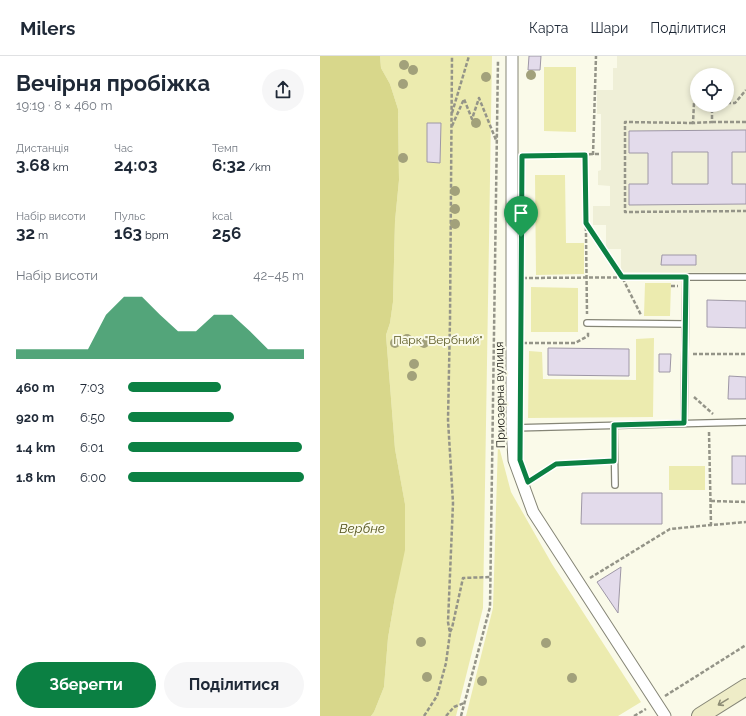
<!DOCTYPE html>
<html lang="uk">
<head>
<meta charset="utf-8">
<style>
	:root { --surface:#fff; --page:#f6f6f7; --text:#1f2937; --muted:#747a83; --line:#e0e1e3; --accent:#0b8043 }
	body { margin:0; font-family:Raleway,sans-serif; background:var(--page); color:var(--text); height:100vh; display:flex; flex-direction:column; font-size:15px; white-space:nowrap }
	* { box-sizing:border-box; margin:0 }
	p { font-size:13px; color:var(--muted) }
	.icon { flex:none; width:22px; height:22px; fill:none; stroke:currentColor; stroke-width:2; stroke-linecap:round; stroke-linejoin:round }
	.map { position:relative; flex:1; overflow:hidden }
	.drawer { display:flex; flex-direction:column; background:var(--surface); width:320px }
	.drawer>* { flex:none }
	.fabs { position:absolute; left:370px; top:12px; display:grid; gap:8px }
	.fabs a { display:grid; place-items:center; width:44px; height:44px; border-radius:50%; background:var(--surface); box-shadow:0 2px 6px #0003; font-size:20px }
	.pin { position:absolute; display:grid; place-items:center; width:34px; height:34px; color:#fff; margin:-41px -17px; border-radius:50% 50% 50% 0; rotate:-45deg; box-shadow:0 0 4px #0007 }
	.pin .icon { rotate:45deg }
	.round { display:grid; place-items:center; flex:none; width:42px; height:42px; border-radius:21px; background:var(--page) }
	.summary { display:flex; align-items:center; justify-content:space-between; height:68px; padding:0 16px }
	h1 { font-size:22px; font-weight:700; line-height:30px }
	.stats { display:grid; grid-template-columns:repeat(3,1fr); gap:6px; height:68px; padding:4px 16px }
	.stats div { display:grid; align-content:center }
	.stats b { font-size:17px; font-weight:700 }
	.stats small { font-size:11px; font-weight:400 }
	.stats p { font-size:11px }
	.chart { height:112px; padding:8px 16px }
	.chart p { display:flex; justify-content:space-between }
	.chart svg { width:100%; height:72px; margin-top:4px; fill:var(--accent); opacity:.7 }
	.button { display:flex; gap:8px; margin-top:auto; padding:8px 16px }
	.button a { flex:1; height:46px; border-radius:24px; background:var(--accent); color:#fff; font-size:16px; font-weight:700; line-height:46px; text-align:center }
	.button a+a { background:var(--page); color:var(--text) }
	ul { padding:0 16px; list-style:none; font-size:13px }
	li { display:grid; grid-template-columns:64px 48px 1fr; align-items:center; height:30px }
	li i { height:10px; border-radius:5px; background:var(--accent) }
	header { display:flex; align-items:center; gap:24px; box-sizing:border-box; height:56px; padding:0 20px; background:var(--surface); border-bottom:1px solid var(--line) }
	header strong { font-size:19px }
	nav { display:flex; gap:22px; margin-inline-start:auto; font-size:14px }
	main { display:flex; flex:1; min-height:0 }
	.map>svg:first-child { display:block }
	.built { fill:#efefd7; fill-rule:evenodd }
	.green { fill:#ecebaf }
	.water { fill:#d8d78b }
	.building { fill:#e3dbeb; stroke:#9e97a6; fill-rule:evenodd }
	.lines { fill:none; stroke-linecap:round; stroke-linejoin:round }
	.service-casing { stroke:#858576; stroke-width:8 }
	.minor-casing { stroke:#858576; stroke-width:13 }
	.secondary-casing { stroke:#858576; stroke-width:18 }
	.path { stroke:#949488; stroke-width:2.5; stroke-dasharray:4 2; stroke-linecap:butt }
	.service { stroke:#fff; stroke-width:5.5 }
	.minor { stroke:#fff; stroke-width:11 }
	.secondary { stroke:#eeecc7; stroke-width:16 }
	.tree { fill:#a2a17b }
	.oneway { stroke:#8e8d76 }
	.route-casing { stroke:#fff; stroke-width:8 }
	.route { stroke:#0b8043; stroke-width:5 }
	.labels { text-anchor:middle; stroke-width:4; stroke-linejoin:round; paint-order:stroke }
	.park-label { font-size:12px; fill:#5a5921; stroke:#fafae9 }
	.street-label { font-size:12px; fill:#181812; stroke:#fafae9 }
	.water-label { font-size:13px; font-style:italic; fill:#4f4e15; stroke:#fafae9 }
</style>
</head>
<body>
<header>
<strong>Milers</strong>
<nav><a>Карта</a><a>Шари</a><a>Поділитися</a></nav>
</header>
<main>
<section class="drawer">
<div class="summary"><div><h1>Вечірня пробіжка</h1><p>19:19 · 8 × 460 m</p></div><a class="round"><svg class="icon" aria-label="share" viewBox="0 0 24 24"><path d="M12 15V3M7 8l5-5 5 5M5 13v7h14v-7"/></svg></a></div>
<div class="stats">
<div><p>Дистанція</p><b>3.68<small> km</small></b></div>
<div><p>Час</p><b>24:03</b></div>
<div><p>Темп</p><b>6:32<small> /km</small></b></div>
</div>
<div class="stats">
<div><p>Набір висоти</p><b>32<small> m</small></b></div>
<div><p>Пульс</p><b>163<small> bpm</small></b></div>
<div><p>kcal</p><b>256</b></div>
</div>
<div class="chart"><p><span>Набір висоти</span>42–45 m</p>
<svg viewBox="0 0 160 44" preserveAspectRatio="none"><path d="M0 44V38L10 38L20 38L30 38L40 38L50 17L60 6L70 6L80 17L90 27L100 27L110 17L120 17L130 27L140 38L150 38L160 38V44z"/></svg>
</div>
<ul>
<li><b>460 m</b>7:03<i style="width:53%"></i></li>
<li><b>920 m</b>6:50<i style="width:60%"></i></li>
<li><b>1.4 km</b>6:01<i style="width:99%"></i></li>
<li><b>1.8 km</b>6:00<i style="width:100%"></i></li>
</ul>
<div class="button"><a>Зберегти</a><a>Поділитися</a></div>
</section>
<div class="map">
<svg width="426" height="660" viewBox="0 0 426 660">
	<rect width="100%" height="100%" fill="#fafae9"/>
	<path class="built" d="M297 0H426V217L301 216V193H286V169H273V150H290V130L278 129V115L281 114V58H277V34H293V12H297ZM377 19H407V49H377Z"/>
	<g class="green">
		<polygon points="60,0 172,0 163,552 136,660 51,660 54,656 64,631 68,582 75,541 85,448 75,393 66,279 70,267 73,246 75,165 79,124 78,53 70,28 61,12"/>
		<polygon points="224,11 256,11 256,76 224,75"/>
		<polygon points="215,119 245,119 246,187 264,187 264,218 216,219"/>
		<polygon points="325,227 351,227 350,260 324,260"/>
		<polygon points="211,231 258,232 258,276 211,276"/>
		<polygon points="334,282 333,361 208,362 209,295 222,296 223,323 316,324 316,283"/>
		<polygon points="178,387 191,436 232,508 321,646 298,660 146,660 173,552"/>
		<rect x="349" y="410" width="36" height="24"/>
	</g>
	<polygon class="water" points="0,0 60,0 61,12 70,28 78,53 79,124 75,165 73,246 70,267 66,279 75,393 85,448 85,494 75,541 68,582 64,631 54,656 51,660 0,660"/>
	<g class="building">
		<polygon points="209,0 221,0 220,14 208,14"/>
		<polygon points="107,67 121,67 120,107 107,106"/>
		<path d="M426 74V96H412V128H426V148L309 149V128H328V97H309V75ZM352 96H388V128H352Z"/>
		<polygon points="342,199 376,199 376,209 341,209"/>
		<polygon points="387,244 426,245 426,272 387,271"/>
		<polygon points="228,292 309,293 309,320 228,319"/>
		<polygon points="339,298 351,298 350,316 339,316"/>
		<polygon points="409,320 426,321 426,343 408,343"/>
		<rect x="412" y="400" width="14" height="28"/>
		<polygon points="262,437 342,437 342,468 261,468"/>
		<polygon points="301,511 298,557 277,526"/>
	</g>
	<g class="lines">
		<defs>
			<g id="service">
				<polyline points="267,267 365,268"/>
				<polyline points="364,367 366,221 426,221"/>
				<polyline points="294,369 295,429"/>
				<polyline points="192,372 426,366"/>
			</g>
			<polyline id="minor" points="192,0 192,372 194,404 213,456 345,660"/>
			<polyline id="secondary" points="380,660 426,631"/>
		</defs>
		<use href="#service" class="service-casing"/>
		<use href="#minor" class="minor-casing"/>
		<use href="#secondary" class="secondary-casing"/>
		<g class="path">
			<polyline points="377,42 374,47 373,67 392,66 392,49"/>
			<polyline points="407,47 415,47 426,34"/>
			<polyline points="132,57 149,0"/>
			<polyline points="392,66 426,66"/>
			<polyline points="373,67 305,66 305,156 426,155"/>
			<polyline points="132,70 144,43 152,63 159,42 176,84"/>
			<polyline points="203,99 281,98"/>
			<polyline points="265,99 267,258"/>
			<polyline points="273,99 276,0"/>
			<polyline points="267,167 302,221 321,259"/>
			<polyline points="203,222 358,221"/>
			<polyline points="351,230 358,230"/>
			<polyline points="203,287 255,287 268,280 268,275"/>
			<polyline points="373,298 426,298"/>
			<polyline points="374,341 393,358"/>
			<polyline points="389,376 391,469 426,466"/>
			<polyline points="213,422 236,408 286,405"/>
			<polyline points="391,445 426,446"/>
			<polyline points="270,522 350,473 391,469"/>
			<polyline points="130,576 132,572 143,522 170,521"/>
			<polyline points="345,640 426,589"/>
			<polyline points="104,660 117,640 126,607 130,577 128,566 133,447 128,364 130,264 132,0"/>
			<polyline points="126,660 134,651 144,647"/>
			<polyline points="141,660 170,551 178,4"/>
			<polyline points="314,660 326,653"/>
		</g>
		<use href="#service" class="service"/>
		<use href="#minor" class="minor"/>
		<use href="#secondary" class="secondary"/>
	</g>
	<g class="tree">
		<circle cx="84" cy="9" r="5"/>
		<circle cx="93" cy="14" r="5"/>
		<circle cx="211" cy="19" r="5"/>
		<circle cx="166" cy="21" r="5"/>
		<circle cx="83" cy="28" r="5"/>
		<circle cx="156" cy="67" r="5"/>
		<circle cx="83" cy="102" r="5"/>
		<circle cx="135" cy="135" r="5"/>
		<circle cx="135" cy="153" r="5"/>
		<circle cx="135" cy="168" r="5"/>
		<circle cx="87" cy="283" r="5"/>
		<circle cx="75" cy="287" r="5"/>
		<circle cx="104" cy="287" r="5"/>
		<circle cx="94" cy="308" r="5"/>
		<circle cx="92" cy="320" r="5"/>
		<circle cx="101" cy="586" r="5"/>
		<circle cx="226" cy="587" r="5"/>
		<circle cx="107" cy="621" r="5"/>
		<circle cx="252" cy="622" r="5"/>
		<circle cx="162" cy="625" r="5"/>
	</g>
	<defs><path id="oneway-shaft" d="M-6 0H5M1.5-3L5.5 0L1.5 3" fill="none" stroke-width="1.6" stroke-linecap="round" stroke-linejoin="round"/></defs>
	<use class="oneway" href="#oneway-shaft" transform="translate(403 646) rotate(148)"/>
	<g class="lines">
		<defs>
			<polygon id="route" points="265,99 266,167 302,221 366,221 364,367 294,369 294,405 236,408 208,426 200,404 202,100"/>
		</defs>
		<use href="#route" class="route-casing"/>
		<use href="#route" class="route"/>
	</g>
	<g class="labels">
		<g class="park-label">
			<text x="118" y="288">Парк "Вербний"</text>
		</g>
		<g class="street-label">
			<text transform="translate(180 339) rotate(-91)" y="4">Приозерна вулиця</text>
		</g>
		<g class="water-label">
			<text x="42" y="477">Вербне</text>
		</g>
	</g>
</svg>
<div class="fabs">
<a><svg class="icon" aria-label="locate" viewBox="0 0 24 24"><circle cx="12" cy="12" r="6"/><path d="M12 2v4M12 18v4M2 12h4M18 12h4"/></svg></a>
</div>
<div class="pin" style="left:201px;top:181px;background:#1e9e55"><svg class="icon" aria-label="arrive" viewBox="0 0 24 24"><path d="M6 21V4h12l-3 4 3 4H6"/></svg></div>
</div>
</main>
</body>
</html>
